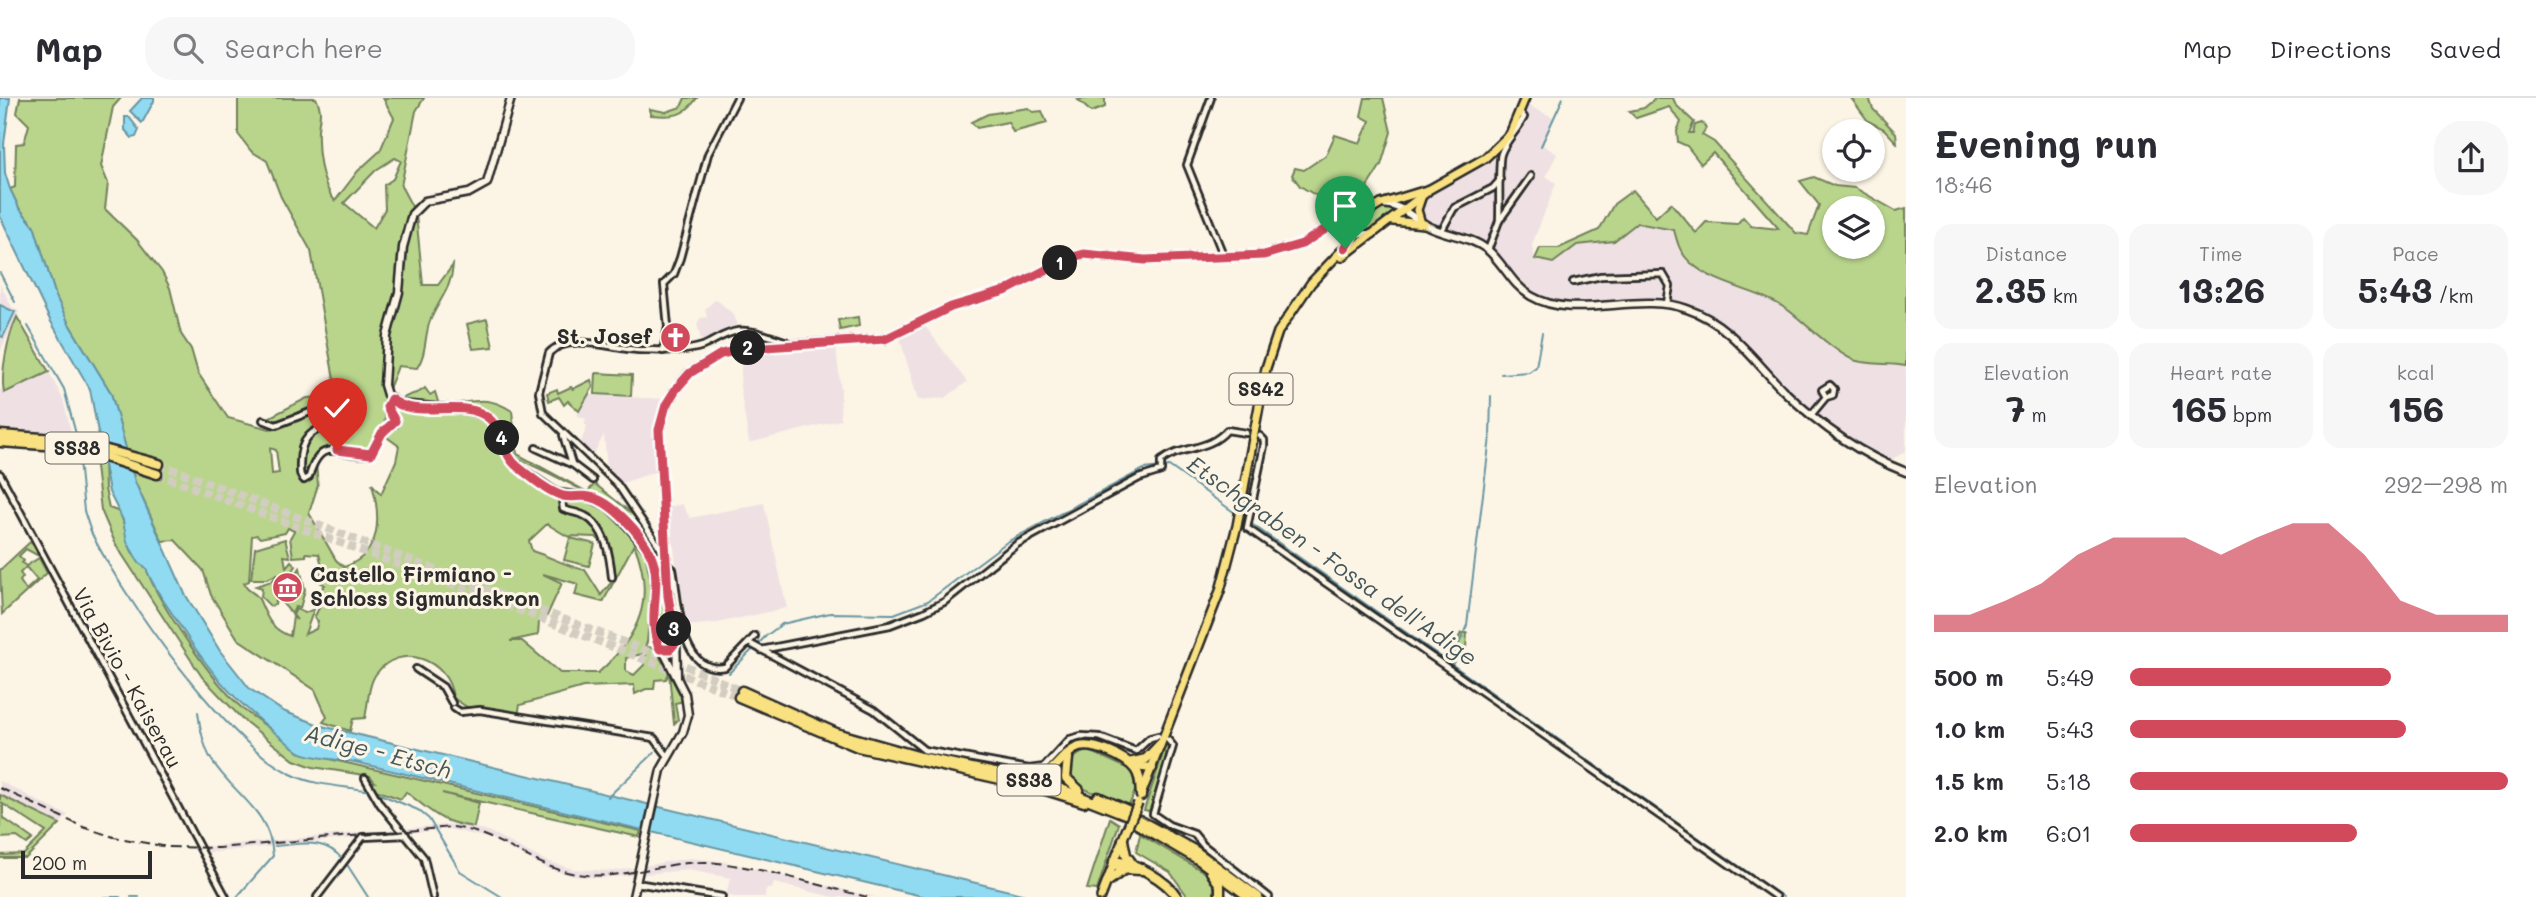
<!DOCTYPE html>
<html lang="en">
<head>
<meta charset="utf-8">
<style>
	:root { --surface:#fff; --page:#f7f7f7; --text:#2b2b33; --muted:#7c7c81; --line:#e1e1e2; --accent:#d1495b }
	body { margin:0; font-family:Mali,sans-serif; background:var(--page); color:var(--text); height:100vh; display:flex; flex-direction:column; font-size:26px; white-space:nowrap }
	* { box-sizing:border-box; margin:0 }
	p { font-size:23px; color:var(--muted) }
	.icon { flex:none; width:38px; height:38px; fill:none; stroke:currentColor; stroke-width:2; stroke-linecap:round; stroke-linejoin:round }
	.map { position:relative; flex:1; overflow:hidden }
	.side { display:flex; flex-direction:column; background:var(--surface); width:630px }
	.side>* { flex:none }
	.tools { position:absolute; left:1822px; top:21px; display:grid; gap:14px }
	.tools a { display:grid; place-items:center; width:63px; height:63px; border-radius:50%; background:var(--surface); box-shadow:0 2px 5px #0004; font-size:35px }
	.scale { position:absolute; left:21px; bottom:18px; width:131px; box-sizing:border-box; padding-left:7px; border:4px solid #2b2b2b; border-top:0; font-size:19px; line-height:24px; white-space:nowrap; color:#2b2b2b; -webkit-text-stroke:5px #fcf5e5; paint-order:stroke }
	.pin { position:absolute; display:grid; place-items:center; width:60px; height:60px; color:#fff; margin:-72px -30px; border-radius:50% 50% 50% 0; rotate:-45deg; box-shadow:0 0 7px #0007 }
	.pin .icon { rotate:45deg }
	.km { position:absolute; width:35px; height:35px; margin:-18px; border-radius:50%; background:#222; color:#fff; font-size:19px; line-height:35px; text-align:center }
	.round { display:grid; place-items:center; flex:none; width:74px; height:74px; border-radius:28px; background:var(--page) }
	.headline { display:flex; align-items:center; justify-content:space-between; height:119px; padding:0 28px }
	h1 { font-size:38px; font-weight:800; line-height:52px }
	.stats { display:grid; grid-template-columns:repeat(3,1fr); gap:10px; height:119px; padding:7px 28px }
	.stats div { display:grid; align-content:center; border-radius:18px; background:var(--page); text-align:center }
	.stats b { font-size:35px; font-weight:800 }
	.stats small { font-size:19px; font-weight:400 }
	.stats p { font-size:19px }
	.chart { height:196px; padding:14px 28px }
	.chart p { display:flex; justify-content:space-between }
	.chart svg { width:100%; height:126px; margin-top:7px; fill:var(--accent); opacity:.7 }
	ul { padding:0 28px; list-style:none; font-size:23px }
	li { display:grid; grid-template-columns:112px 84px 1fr; align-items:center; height:52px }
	li i { height:18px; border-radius:9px; background:var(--accent) }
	header { display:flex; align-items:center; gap:42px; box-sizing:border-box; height:98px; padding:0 35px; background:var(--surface); border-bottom:2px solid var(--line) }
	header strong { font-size:33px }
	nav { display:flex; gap:38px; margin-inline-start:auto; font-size:24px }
	.search { width:490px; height:63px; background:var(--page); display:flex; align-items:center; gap:18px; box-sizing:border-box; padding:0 24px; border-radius:28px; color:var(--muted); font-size:26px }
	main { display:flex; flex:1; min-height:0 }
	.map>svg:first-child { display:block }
	.built { fill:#efe1e3 }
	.green { fill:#b9d58c; stroke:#72805c; stroke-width:2; fill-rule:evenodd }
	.water { fill:#91dbf2; stroke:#6895a2; stroke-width:2 }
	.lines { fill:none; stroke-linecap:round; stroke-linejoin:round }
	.stream { stroke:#6895a2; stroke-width:2 }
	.highway-tunnel { stroke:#d2cdc0; stroke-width:8; stroke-dasharray:8 4; stroke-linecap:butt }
	.street-casing { stroke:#2b2b2b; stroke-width:10 }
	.secondary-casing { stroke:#2b2b2b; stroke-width:11 }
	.primary-casing { stroke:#2b2b2b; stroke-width:12 }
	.highway-casing { stroke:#2b2b2b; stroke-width:13 }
	.street { stroke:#fcf5e5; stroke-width:4.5 }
	.secondary { stroke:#fcf5e5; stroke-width:6 }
	.primary { stroke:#f9e181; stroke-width:7 }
	.highway { stroke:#f9e181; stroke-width:8 }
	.rail { stroke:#2b2b2b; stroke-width:2; stroke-dasharray:10 5; stroke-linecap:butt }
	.primary-bridge-casing { stroke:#2b2b2b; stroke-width:12; stroke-linecap:butt }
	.primary-bridge { stroke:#f9e181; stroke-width:7 }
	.route-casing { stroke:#fff; stroke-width:14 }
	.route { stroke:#d1495b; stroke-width:9 }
	.labels { text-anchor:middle; stroke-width:6; stroke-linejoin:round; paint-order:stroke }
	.shield { fill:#fcf5e5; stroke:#6a6863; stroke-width:2 }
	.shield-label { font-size:19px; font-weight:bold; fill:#2b2b2b }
	.poi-label { font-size:21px; font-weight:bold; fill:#2b2b2b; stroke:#fcf5e5; text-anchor:end }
	.street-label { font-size:21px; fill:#2b2b2b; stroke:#fcf5e5 }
	.water-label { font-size:23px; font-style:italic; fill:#44575d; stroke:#fcf5e5 }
</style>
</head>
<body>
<header>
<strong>Map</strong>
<div class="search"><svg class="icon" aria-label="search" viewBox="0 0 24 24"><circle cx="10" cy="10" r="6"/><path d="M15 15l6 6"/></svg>Search here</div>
<nav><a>Map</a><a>Directions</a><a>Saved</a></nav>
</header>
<main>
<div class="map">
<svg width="1906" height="799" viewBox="0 0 1906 799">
	<rect width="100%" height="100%" fill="#fcf5e5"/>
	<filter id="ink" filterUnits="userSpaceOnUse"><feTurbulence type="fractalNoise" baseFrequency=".0143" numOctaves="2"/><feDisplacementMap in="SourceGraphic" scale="14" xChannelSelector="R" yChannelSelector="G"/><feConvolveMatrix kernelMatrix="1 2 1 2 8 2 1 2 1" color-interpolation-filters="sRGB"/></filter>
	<g filter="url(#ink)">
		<g class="built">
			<polygon points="1527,7 1555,20 1543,47 1557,56 1546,78 1556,85 1532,147 1535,161 1554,165 1577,147 1614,143 1637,125 1675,132 1678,151 1692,166 1730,186 1758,194 1789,213 1813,235 1855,263 1906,268 1906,353 1891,362 1844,340 1776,281 1730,232 1713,220 1660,202 1569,205 1547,202 1518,185 1486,146 1466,136 1431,126 1421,119 1419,108 1426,98 1488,62 1506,45"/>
			<polygon points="0,186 12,209 19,213 0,254"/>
			<polygon points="716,201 733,216 738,227 725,231 725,234 706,245 701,242 697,226 700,220 707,219 705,211"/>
			<polygon points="925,228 967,284 945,300 918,302 900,241"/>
			<polygon points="836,250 841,292 840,322 749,345 740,289 742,256"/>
			<polygon points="49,274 63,301 72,337 0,333 0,290 5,295"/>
			<polygon points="588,297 666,301 654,334 657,373 620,386 607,371 604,337 594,355 580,347 587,328 584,326 586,321 577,317"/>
			<polygon points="764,405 787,510 717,525 685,528 668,409 682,406 690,420"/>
			<polygon points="0,683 52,710 68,717 60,726 0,697"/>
			<polygon points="453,726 486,732 544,762 573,771 613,773 690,760 721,763 876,799 833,799 774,785 772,791 766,791 765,799 735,799 726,797 730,780 688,772 600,780 574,778 548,771 491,741 448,731 205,755 202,749"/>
		</g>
		<g class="green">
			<path d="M20 0H121L113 9 101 68 108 85 105 111 137 142 162 174 170 190 181 236 191 251 198 275 228 320 270 331 318 314 316 328C299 340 289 367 302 386L309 384 316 366 318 387 309 415 336 462 344 469C382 456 381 420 372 386L381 396 396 363 399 348 384 337 398 329 400 324 392 309 394 307 483 319 500 338 510 366 566 404 586 403 605 412 644 451 654 472 647 544 642 556 626 560V573L634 577 644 567 648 549 655 550 684 603 675 605 678 622 674 626 669 575 666 581 655 582 654 591H646L635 596 634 587 583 589 520 607 518 617 467 609 453 600C449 561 400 543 376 576 368 587 368 607 365 620L353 621 350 633 323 624 327 619 315 592 238 541 211 497 203 472 175 442 162 443 135 384 111 295 69 226 56 199 34 128 19 110 10 91 15 89 16 46 24 45 29 27 17 15ZM270 350 276 352 279 375 272 376ZM547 426 567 438 596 439 607 450 615 480 601 497 585 472C566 468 551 459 532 453L529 443ZM288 430 294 433 290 440 293 459 306 458V455L319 456 322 468 320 484 325 487 320 492V508L314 520 318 523 316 531 305 536 314 511 305 515 296 511 293 517 297 522 293 519 290 538C269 531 266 516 259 501 255 493 246 494 244 485L249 483 252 438 257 437 260 440 285 435ZM634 446C656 500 640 538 598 575H560L522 543H510L538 537 539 524 545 522 562 485 543 476 578 486 575 497 603 504Z"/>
			<path d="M238 0H316C323 13 319 19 318 32 317 54 321 86 335 103L358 73 380 53 394 20 383 0H424L416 13 401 88 416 116 423 187H438L453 167C452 190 438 203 430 223 424 239 427 255 417 270L398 268C394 280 388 291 384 303 382 309 385 313 385 319 385 327 378 342 373 349 358 367 322 328 309 370L303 372 305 345 325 329 336 326 340 317 337 312 318 309 275 324 268 320 307 300 337 298 311 153 281 99 267 63 251 53 238 36ZM395 60 401 63 393 81 384 87 385 111 374 130 344 105 376 72Z"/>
			<path d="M685 0H697C684 19 673 19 651 17L650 11 666 14 681 9Z"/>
			<polygon points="1090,0 1105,0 1105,9 1091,14 1078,2"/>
			<polygon points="1365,0 1383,0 1391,34 1381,67 1358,103 1348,107 1331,121 1326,117 1334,108 1300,88 1292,77 1295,70 1304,72 1326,57 1335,37 1360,45 1370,23 1361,18"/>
			<path d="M1656 0H1673L1676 7 1694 24 1689 35H1693L1695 27 1702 25 1706 30 1702 37 1714 44 1796 135 1808 137 1819 107 1800 83 1814 79 1835 88 1855 90 1896 113 1906 110V268C1890 265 1873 267 1857 263 1841 260 1803 223 1788 212 1758 191 1718 189 1691 165 1679 154 1678 146 1674 132L1637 125 1614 143 1577 147 1553 165 1535 161 1540 150H1559L1599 132 1614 106 1633 92 1656 119 1671 105 1696 135 1706 124 1737 126 1743 119 1751 128 1779 131 1713 55 1701 66 1687 48 1678 44 1677 33 1681 24 1669 9 1636 20 1629 13 1644 10ZM1872 110V149H1834V110Z"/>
			<polygon points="1851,0 1869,0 1873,11 1896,35 1897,45 1884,31 1868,23"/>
			<polygon points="1028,10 1033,14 1042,13 1047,25 1013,34 1008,24 977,30 971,24 988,16"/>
			<path d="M1391 109 1394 115 1373 132H1362C1364 118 1377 110 1391 109Z"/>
			<path d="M17 219 49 274 4 295C0 275 8 238 17 219Z"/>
			<polygon points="858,219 859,228 840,232 838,222"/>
			<polygon points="487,221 493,249 473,251 467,226"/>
			<polygon points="596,275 632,277 631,298 595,296"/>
			<polygon points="591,282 593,289 579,313 568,303 564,307 559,299 549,303 547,295 557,291 558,295 571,289 573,291"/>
			<path d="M425 290 430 297 435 294 439 307C469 307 484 294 512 313L517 356 587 394 595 386 635 418 662 454 672 542 664 547C647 531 663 515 659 497 657 485 659 472 655 460 638 412 553 377 510 357 506 346 504 329 496 320 480 301 426 309 401 302 409 295 418 297 425 290Z"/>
			<path d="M95 360 104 362 105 391 109 410 120 414C128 435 126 456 146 470 160 509 213 584 244 612 261 626 287 640 299 654L641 733 639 739 442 695 479 705 474 729C438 724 434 715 406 694L401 701 370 690V684H375L370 678 313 669 294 662 242 621 202 579 116 447 101 412Z"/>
			<polygon points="570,440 595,446 589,468 564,462"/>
			<polygon points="285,441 290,459 284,458 286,469 291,463 296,468 278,494 275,507 270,508 261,499 262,490 256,488 272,483 278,476 267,481 251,481 255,450"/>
			<path d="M30 444 37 450V457L26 451 19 458 24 463 22 465 26 468 39 460 47 475 2 516 0 472ZM26 469 37 482 26 492 20 483 23 479 20 475Z"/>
			<polygon points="300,470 305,492 300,510 295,509 292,516 283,506 287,489"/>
			<polygon points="1461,535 1467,535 1465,565 1451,555"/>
			<polygon points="1169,649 1157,697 1149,713 1144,712 1165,650"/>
			<path d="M1090 653 1133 673C1140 686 1134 697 1128 709L1075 687C1065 671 1070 655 1090 653Z"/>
			<polygon points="0,697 60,726 26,760 0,760 0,757 24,756 46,734 0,704"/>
			<polygon points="0,708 3,708 3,720 33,741 27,746 17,739 0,740"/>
			<polygon points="1110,720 1119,726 1097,792 1087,791"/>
			<polygon points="1140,736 1209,777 1214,787 1214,799 1188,799 1170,774 1136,754"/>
		</g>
		<g class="water">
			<path d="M0 0H10L4 46 5 75 10 91 19 110 34 128 56 199 69 226 111 295 135 384 185 496 220 553 250 591 283 613 322 628 1034 799H926L355 664C342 662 307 660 298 653 239 608 213 581 173 517 163 502 152 487 146 470L139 465 127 444 123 422 109 394 90 291 50 222 0 118Z"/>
			<polygon points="142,0 154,0 154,3 142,25 130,13"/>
			<polygon points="125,19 129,19 139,32 136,39 132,40 125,32"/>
			<polygon points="0,207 15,214 3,239 0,238"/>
		</g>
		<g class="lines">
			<g class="stream">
				<polyline points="1541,48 1563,0"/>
				<polyline points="0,175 15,204"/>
				<polyline points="28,228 64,291 77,340"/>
				<polyline points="1501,276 1529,274 1536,269 1542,235"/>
				<path d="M78 352 84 413 91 434C123 500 226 645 291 676 314 688 344 688 369 693"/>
				<polyline points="1243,420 1783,799"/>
				<polyline points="1452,566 1459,558 1459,546 1467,527 1490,339 1491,298"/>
				<polyline points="729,575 766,538 782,526 830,515 894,516 928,503 1007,444 1144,371 1169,368 1235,415"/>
				<path d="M198 614C200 630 203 647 211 661 234 698 270 711 273 758L237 799"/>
				<polyline points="375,694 418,712 429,721 460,773 502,799"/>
				<polyline points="608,699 655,654"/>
				<path d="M275 748C301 746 325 739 343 762"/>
				<polyline points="346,765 368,799"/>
				<polyline points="104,799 120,799"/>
				<polyline points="131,799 139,799"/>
			</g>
			<g class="highway-tunnel">
				<polyline points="159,366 686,568 742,593"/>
				<polyline points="157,376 514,510 739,599"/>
			</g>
			<defs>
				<g id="street">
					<polyline points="1211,0 1187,67 1224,159"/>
					<path d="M1499 123C1500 109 1498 63 1501 56 1505 43 1518 32 1524 19L1520 14"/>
					<polyline points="1442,132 1454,110 1493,90 1500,82"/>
					<polyline points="1488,152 1499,123 1531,78"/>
					<polyline points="1573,184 1601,178 1663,176 1670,188 1667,205"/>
					<polyline points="663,253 668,229 664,186 674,176 680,160 708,56 737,0"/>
					<polyline points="1811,317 1826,299 1833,297 1834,291 1830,287 1822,292 1826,299"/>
					<path d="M263 322 276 327 318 311 337 317V322C313 333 300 337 300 366 300 374 299 377 304 382L309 379C322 334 340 361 371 356L382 336 395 323 387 309 391 301"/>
					<polyline points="563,337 572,366 593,382"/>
					<polyline points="1260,338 1264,342 1264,348 1247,430 1776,799"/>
					<polyline points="536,350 571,366"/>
					<polyline points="0,376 226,799"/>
					<path d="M566 399 562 402 563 411C570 414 578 414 585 418 606 429 610 459 612 479"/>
					<path d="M665 452 661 451 617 386 543 315 539 294 549 255C569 234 612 251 638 252 659 252 682 255 703 248 715 243 724 235 738 233 753 231 771 239 785 243L791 247"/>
					<path d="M666 465 673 471C679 499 678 578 725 569L755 538"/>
					<polyline points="749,545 874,612 924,652 1029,671 1044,669 1070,641 1081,638 1099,639 1136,653 1150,640 1158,638"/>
					<path d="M761 552 890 527 924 514 944 504 1017 446 1139 380 1161 373V363C1182 347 1208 354 1227 332L1246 335"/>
					<polyline points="416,571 443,589 452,605"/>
					<polyline points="454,610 460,614 480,612 654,640 667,657"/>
					<polyline points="1168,642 1173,648 1153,716 1169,727 1194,736 1203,747 1269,799"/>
					<polyline points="365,680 380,706 424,760 433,799"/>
					<polyline points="636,785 722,799"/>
					<polyline points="317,799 363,739 406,737"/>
				</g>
				<g id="secondary">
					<polyline points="511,0 487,85 469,95 425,103 412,116 403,149 399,194 387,238 384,287 387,297 399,306 470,312 485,318 496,328 514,366 557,395 590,399 606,406 618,416 650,455 655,481 653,533 685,596 688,617 683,634 661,672 633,799"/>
					<path d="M1382 106C1401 107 1409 117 1424 126 1445 138 1469 137 1488 152 1504 166 1512 187 1531 198 1575 224 1637 193 1687 211 1729 225 1753 262 1783 292 1819 327 1859 356 1906 374"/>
					<polyline points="660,551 670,551"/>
					<polyline points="677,578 676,539 668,498 659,333 666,307 676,291 689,275 721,256 749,249 885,241 951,209 1005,193 1069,160 1084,156 1145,162 1264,157 1302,146 1338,123 1362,136 1373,136"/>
				</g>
				<g id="primary">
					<polyline points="1420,122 1417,112 1421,100"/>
					<polyline points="1338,123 1349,115 1372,108"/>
					<polyline points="1393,123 1424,126"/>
					<polyline points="1342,159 1427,94"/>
					<polyline points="1141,697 1220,493 1237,428 1266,270 1278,234 1311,185 1349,145 1359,124 1368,114 1381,106 1430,91 1485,60 1510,36 1525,0"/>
					<polyline points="1101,799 1126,733"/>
				</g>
				<g id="highway">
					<polyline points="0,337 70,342 159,366"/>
					<polyline points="0,344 74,349 157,376"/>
					<polyline points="742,593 836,635 921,659 1051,687 1125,716"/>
					<polyline points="739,599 858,649 1009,683"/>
					<polyline points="1068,660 1066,680 1079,692"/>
					<polyline points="1129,665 1146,661 1160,646"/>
					<polyline points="1134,668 1152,670"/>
					<path d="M1028 678C1054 683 1058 656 1079 649 1094 645 1126 659 1135 671 1141 679 1140 688 1141 698"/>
					<polyline points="1036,689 1084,704"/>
					<polyline points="1098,699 1127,712"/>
					<polyline points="1139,722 1194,752 1258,799"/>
					<polyline points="1137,726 1199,762 1249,799"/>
					<polyline points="1123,742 1126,757 1133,767"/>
					<path d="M1114 764C1133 762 1167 783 1177 799"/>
					<polyline points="1114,764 1120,771 1141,772"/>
					<polyline points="1211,774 1220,787 1220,799"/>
					<polyline points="1107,784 1125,771"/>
				</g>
			</defs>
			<use href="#street" class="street-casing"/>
			<use href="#secondary" class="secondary-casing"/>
			<use href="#primary" class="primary-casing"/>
			<use href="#highway" class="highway-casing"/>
			<use href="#street" class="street"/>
			<use href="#secondary" class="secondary"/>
			<use href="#primary" class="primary"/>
			<use href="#highway" class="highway"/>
			<path class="rail" d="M0 690 83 729 114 739 168 749 219 750 452 729C498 734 531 769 577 776 621 783 661 764 705 764 752 766 820 788 867 799"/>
			<defs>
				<polyline id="primary-bridge" points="1126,733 1138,705"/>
			</defs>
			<use href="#primary-bridge" class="primary-bridge-casing"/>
			<use href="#primary-bridge" class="primary-bridge"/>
		</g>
	</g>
	<g class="lines" filter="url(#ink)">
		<defs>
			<path id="route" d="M337 352 371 356 382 335 395 323 387 309 391 301C415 322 457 301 484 317 505 329 500 355 518 369 531 379 548 394 563 398 572 400 581 397 590 399 612 403 642 437 651 457 664 487 645 521 660 551H670L676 544 668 498 659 332 666 307 676 291 690 275 721 256 749 250 885 241 951 209 1005 193 1069 160 1084 156 1145 162 1264 157 1302 146 1338 123 1356 131 1345 150"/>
		</defs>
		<use href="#route" class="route-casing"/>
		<use href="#route" class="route"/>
	</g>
	<defs>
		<symbol id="church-disc" viewBox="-11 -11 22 22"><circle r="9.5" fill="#d1495b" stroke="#fcf5e5"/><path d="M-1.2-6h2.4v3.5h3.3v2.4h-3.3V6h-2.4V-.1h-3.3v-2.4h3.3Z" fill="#fff"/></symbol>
		<symbol id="museum-disc" viewBox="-11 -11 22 22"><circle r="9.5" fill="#d1495b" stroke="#fcf5e5"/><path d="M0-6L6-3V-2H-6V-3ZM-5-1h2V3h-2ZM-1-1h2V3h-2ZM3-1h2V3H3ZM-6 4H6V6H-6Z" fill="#fff"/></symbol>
	</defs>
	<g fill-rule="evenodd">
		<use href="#church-disc" x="658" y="222" width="35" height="35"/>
		<use href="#museum-disc" x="270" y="472" width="35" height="35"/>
	</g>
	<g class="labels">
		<g class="shield">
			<rect x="1229.5" y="275.5" width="63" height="31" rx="5"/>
			<rect x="45.5" y="334.5" width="63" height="31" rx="5"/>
			<rect x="997.5" y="666.5" width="63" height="31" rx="5"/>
		</g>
		<g class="shield-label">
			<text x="1261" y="298">SS42</text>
			<text x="77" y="357">SS38</text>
			<text x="1029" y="689">SS38</text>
		</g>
		<g class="poi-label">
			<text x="652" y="246">St. Josef</text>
			<text x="310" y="484" text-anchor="start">Castello Firmiano -<tspan x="310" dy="24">Schloss Sigmundskron</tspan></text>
		</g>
		<g class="street-label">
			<text transform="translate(127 580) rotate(61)" y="7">Via Bivio - Kaiserau</text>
		</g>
		<g class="water-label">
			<text transform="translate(1332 463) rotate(35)" y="8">Etschgraben - Fossa dell'Adige</text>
			<text transform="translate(378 654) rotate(15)" y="8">Adige - Etsch</text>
		</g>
	</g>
</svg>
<div class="tools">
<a><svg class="icon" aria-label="locate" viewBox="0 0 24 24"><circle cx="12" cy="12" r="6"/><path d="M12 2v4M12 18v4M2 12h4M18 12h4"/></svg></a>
<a><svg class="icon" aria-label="layers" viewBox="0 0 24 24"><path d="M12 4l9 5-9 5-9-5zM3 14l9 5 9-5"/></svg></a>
</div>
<div class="scale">200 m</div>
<div class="pin" style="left:1345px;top:150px;background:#1e9e55"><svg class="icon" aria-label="arrive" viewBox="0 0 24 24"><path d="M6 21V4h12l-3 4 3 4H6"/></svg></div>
<div class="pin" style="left:337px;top:352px;background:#d93025"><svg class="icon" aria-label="check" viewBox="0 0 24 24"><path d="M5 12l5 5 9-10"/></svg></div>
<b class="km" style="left:1060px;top:165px">1</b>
<b class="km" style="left:748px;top:250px">2</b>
<b class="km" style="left:674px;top:531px">3</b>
<b class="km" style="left:502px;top:340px">4</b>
</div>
<section class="side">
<div class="headline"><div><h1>Evening run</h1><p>18:46</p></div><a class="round"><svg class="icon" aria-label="share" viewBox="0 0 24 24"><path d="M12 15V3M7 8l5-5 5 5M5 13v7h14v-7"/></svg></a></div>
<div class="stats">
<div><p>Distance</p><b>2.35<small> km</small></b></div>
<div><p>Time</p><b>13:26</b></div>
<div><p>Pace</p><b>5:43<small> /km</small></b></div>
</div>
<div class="stats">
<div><p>Elevation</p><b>7<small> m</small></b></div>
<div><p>Heart rate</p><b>165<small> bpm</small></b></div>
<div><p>kcal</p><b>156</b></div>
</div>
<div class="chart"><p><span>Elevation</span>292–298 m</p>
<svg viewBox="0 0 160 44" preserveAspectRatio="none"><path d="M0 44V38L10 38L20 33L30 27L40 17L50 11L60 11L70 11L80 17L90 11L100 6L110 6L120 17L130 33L140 38L150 38L160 38V44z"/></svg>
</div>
<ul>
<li><b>500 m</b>5:49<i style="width:69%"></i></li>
<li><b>1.0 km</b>5:43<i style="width:73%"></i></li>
<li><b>1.5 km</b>5:18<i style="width:100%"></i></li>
<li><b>2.0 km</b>6:01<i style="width:60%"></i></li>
</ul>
</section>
</main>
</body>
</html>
